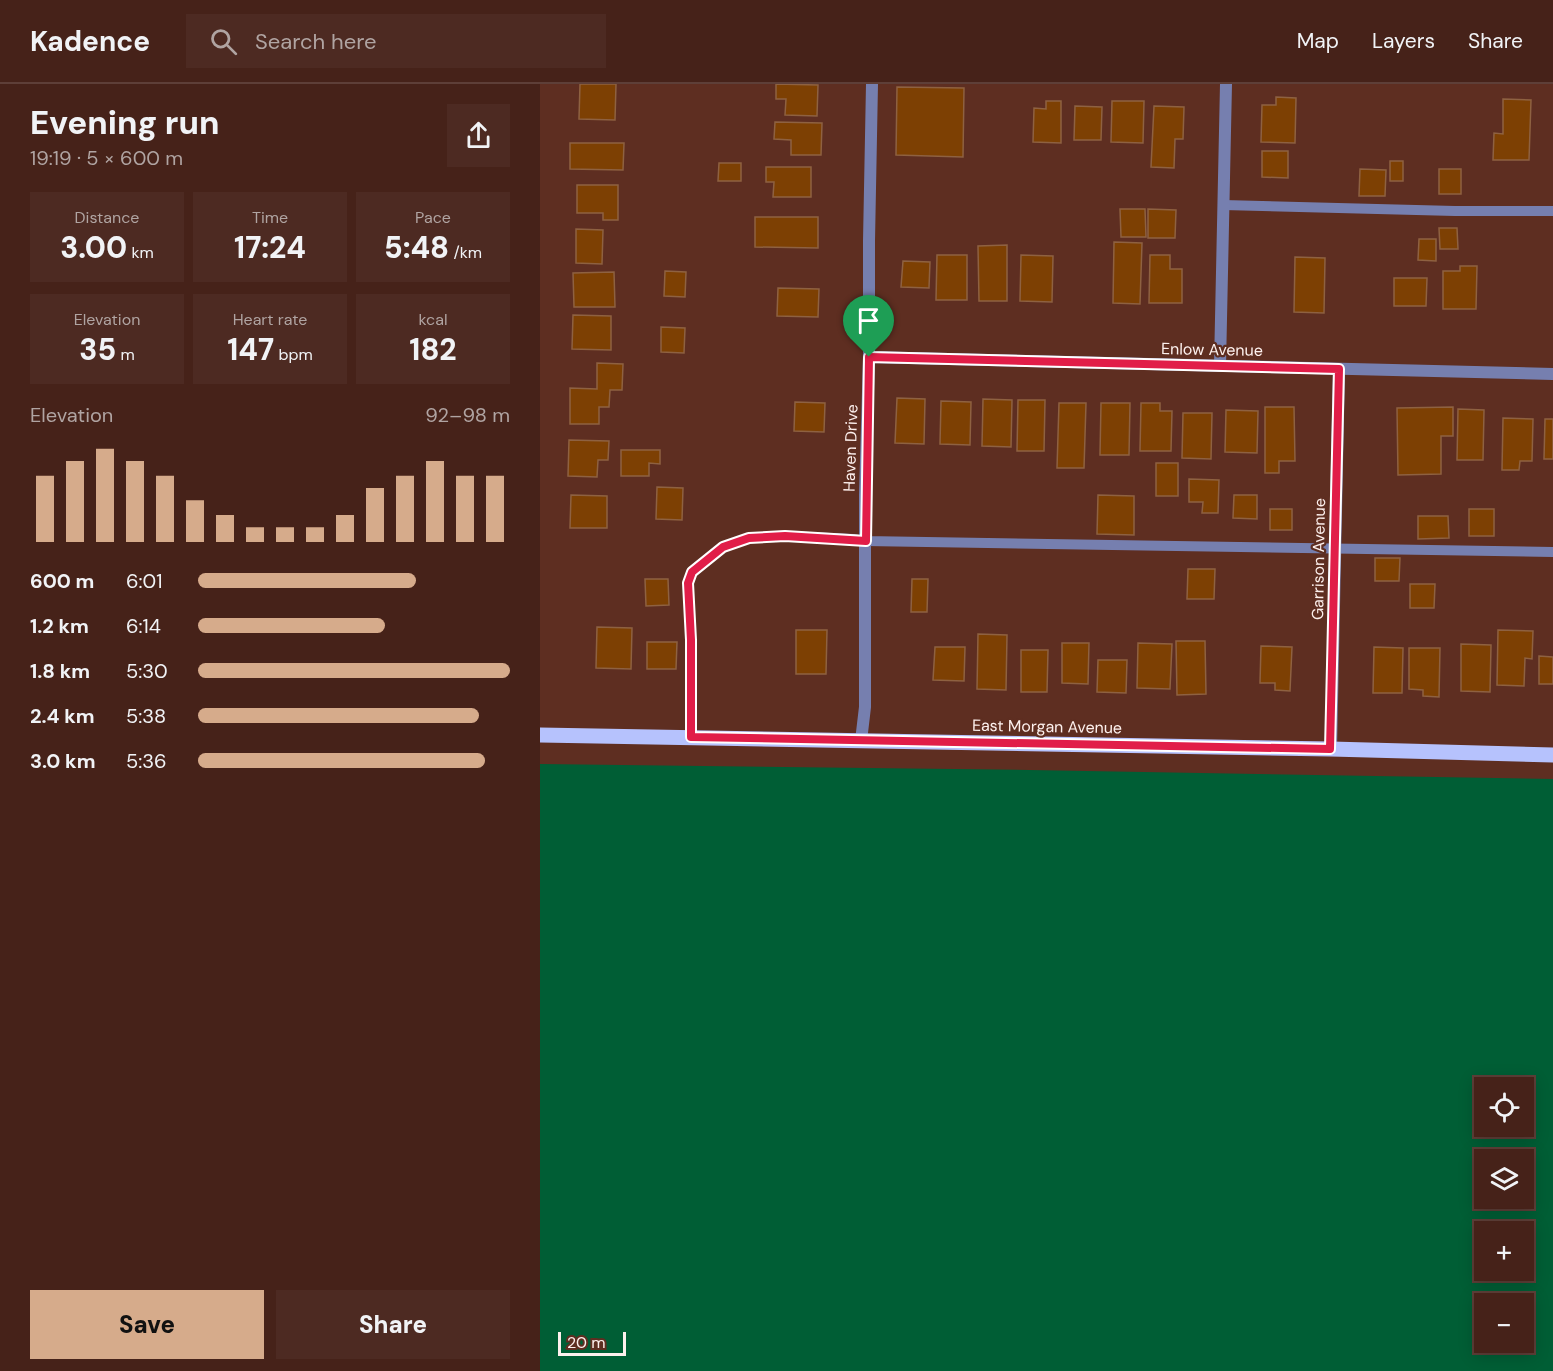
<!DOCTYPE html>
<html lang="en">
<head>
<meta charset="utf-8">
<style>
	:root { --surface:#462219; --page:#4d2a22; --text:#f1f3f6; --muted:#b0a4a2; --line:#5e3f38; --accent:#d6ab8b }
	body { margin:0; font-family:"DM Sans",sans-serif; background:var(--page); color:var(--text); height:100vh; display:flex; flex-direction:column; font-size:22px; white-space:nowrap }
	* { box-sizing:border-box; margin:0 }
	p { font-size:20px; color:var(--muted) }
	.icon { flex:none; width:33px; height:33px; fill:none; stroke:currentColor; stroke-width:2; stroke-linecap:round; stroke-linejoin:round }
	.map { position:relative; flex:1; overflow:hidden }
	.panel { display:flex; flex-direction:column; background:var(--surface); width:540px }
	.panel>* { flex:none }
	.controls { position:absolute; left:934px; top:993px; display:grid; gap:12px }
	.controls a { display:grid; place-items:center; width:60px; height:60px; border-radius:0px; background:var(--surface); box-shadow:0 3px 15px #0003,0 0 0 2px var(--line); font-size:30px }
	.scale { position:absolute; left:18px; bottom:15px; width:68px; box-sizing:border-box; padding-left:6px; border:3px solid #fdf0ed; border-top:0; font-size:16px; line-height:21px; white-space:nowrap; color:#fdf0ed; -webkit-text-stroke:4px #5e2e21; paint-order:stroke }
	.pin { position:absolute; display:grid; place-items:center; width:51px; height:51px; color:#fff; margin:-62px -26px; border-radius:50% 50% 50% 0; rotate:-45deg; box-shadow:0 0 6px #0007 }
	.pin .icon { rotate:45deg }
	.round { display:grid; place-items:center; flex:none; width:63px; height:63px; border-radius:0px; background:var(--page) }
	.head { display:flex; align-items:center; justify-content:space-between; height:102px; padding:0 30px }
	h1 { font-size:33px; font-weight:800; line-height:45px }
	.stats { display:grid; grid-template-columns:repeat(3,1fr); gap:9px; height:102px; padding:6px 30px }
	.stats div { display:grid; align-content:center; border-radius:0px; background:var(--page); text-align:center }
	.stats b { font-size:30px; font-weight:800 }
	.stats small { font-size:16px; font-weight:400 }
	.stats p { font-size:16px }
	.chart { height:168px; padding:12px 30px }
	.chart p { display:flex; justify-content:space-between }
	.chart svg { width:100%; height:108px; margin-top:6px; stroke:var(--accent); stroke-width:6 }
	.action { display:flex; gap:12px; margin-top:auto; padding:12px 30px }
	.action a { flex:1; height:69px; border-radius:0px; background:var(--accent); color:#111; font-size:24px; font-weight:800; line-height:69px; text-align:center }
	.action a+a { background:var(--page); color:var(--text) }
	ul { padding:0 30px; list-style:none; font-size:20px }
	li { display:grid; grid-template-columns:96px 72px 1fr; align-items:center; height:45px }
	li i { height:15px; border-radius:8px; background:var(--accent) }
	header { display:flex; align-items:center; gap:36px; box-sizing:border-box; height:84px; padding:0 30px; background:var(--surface); border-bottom:2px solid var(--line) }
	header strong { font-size:28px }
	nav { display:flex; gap:33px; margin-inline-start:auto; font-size:21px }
	.search { width:420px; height:54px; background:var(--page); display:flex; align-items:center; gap:15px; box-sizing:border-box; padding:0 21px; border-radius:0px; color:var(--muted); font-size:22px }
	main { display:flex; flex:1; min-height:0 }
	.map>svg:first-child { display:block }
	.green { fill:#005e35; fill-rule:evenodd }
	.building { fill:#7d4003; stroke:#8e6141; stroke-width:1.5 }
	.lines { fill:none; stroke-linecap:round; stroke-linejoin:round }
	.lane { stroke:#767faf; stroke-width:10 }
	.street { stroke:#767faf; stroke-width:12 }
	.primary { stroke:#b6c2fd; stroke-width:15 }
	.route-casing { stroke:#fff; stroke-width:12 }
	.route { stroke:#e11d48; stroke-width:8 }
	.labels { text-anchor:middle; stroke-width:4.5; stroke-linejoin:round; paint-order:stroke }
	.street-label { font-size:16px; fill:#fdf0ed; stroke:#5e2e21 }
</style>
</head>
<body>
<header>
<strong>Kadence</strong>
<div class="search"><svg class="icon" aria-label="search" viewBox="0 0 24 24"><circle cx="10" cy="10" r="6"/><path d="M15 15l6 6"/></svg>Search here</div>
<nav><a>Map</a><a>Layers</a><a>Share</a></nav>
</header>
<main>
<section class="panel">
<div class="head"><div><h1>Evening run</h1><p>19:19 · 5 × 600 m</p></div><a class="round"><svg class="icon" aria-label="share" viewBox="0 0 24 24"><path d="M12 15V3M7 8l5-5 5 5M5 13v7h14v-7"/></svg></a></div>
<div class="stats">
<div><p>Distance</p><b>3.00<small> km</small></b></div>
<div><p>Time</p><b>17:24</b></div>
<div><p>Pace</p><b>5:48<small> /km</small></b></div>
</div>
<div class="stats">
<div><p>Elevation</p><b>35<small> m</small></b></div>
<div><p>Heart rate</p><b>147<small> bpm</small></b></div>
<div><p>kcal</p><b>182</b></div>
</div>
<div class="chart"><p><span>Elevation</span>92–98 m</p>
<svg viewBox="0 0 160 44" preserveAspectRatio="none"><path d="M5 44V17M15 44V11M25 44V6M35 44V11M45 44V17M55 44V27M65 44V33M75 44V38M85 44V38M95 44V38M105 44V33M115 44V22M125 44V17M135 44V11M145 44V17M155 44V17"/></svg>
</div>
<ul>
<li><b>600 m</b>6:01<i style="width:70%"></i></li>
<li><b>1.2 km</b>6:14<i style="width:60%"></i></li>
<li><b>1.8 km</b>5:30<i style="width:100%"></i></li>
<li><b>2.4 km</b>5:38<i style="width:90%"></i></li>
<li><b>3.0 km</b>5:36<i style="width:92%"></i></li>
</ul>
<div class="action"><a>Save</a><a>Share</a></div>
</section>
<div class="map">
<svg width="1013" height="1287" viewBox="0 0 1013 1287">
	<rect width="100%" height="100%" fill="#5e2e21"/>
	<path class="green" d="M0 680 489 686 1013 695V1287H0ZM945 1004H984V1042H945ZM945 1076H984V1114H945ZM945 1148H984V1186H945ZM945 1220H984V1258H945Z"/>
	<g class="building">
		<polygon points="40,0 76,0 75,36 39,35"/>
		<polygon points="236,0 278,1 277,32 245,31 246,15 236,15"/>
		<polygon points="357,3 424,4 423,73 356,71"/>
		<polygon points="736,13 756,14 755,59 721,58 722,21 736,21"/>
		<polygon points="963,15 991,16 989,76 953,76 954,49 963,50"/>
		<polygon points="506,17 521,17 521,59 493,58 494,24 506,25"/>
		<polygon points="572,17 604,17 603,59 571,58"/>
		<polygon points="535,22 562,23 561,56 534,56"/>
		<polygon points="614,22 644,23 643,55 635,55 634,84 611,83"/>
		<polygon points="235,38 282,39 281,71 251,71 251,56 234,55"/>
		<polygon points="30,59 84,59 83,86 30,85"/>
		<polygon points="722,67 748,67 748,94 722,93"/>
		<rect x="850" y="77" width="13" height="20"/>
		<polygon points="179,79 201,79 201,97 178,97"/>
		<polygon points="226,83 271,83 271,113 233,113 234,98 226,98"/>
		<polygon points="820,85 846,86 845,112 819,112"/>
		<rect x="899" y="85" width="22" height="25"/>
		<polygon points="37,101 78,101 78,136 63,136 63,129 37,129"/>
		<polygon points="580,125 605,125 606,153 581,153"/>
		<polygon points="608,125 636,126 635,154 608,154"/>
		<polygon points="215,133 278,133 278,164 215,163"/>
		<polygon points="899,144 917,144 918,165 900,165"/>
		<polygon points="36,145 63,146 62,180 36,179"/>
		<polygon points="879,155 896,155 896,177 878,176"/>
		<polygon points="574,158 602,159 600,220 573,219"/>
		<polygon points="467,161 467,217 439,217 438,162"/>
		<polygon points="397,171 427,171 427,216 396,216"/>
		<polygon points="481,171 513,172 512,218 480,217"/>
		<polygon points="610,171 630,171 630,185 642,185 642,219 609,219"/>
		<polygon points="755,173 785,174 784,229 754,228"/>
		<polygon points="363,177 390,178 389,204 361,203"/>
		<polygon points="920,182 937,182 936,225 903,225 903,187 920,187"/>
		<polygon points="125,187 146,188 145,213 124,212"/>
		<polygon points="74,188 75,223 34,223 33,189"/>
		<polygon points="854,194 887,194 886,222 854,222"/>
		<polygon points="238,204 279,205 278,233 237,232"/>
		<polygon points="33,231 71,232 71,266 32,265"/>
		<polygon points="121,243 145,244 144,269 121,268"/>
		<polygon points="57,279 83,280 82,306 70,306 69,323 59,323 59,340 30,340 30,304 57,305"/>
		<polygon points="357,314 385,315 384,360 355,359"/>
		<polygon points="443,315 472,316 471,363 442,362"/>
		<polygon points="478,316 505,316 504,367 477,367"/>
		<polygon points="401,317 431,318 430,361 400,360"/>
		<polygon points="255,318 285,319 284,348 254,347"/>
		<polygon points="519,319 546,319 544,384 517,384"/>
		<polygon points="561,319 590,319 589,371 560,371"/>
		<polygon points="601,319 620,319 620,327 632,327 631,367 600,367"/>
		<polygon points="725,323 754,323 755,377 739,377 739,389 725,389"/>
		<polygon points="913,323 913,352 901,352 901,390 858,391 857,324"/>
		<polygon points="918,325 944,326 943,376 917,376"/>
		<polygon points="686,326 718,327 717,369 685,368"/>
		<polygon points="643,329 672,329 671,375 642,374"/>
		<polygon points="963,334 993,335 992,377 980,377 979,386 962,386"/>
		<polygon points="1005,335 1013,335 1013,375 1004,375"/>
		<polygon points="29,356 69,357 68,376 58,376 57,393 28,392"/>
		<polygon points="81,366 120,366 120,380 109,379 109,392 81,392"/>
		<rect x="616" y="379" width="22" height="33"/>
		<polygon points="649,395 679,396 678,429 662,429 663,418 649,418"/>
		<polygon points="117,403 143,404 142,436 116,435"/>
		<polygon points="31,411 67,412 67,444 30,444"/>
		<polygon points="558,411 594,412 594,451 557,450"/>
		<polygon points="694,411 717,411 717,435 693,434"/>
		<rect x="730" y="425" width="22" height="21"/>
		<rect x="929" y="425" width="25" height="27"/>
		<polygon points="878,432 908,432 909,454 878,455"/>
		<polygon points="835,474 860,474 859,497 835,497"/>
		<polygon points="648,485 675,485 674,515 647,515"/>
		<polygon points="105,495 128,495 129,521 106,522"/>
		<polygon points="372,495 388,495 387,528 371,528"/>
		<polygon points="870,500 895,500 894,524 870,524"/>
		<polygon points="57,543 92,544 91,585 56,584"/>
		<polygon points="256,546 287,546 286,590 256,590"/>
		<polygon points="958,546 993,547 992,575 985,574 984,602 957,601"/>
		<polygon points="438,550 467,551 466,606 437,605"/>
		<polygon points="636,557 665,557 666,610 637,611"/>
		<polygon points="107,558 137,558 136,585 107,585"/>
		<polygon points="522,559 549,559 548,600 522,599"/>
		<polygon points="598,559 632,560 630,605 597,604"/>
		<polygon points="921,560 951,561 950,608 921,607"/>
		<polygon points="721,562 752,563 750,607 735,606 735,599 720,599"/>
		<polygon points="395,563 425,563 424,597 393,596"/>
		<polygon points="834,563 863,564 862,609 833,609"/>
		<polygon points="869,564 900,564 899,613 883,612 883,606 869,605"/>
		<polygon points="481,566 508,566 507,608 481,608"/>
		<polygon points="999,572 1013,573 1013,600 999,600"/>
		<polygon points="558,576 587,576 586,609 557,608"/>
	</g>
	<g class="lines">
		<g class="lane">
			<polyline points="683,121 915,127 1013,127"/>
			<polyline points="151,653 151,556 148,499 152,488 183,463 209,454 245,452 313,455 325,457 1013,468"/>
		</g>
		<g class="street">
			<polyline points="329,273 1013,290"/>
			<polyline points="680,282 686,0"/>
			<polyline points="321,657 325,623 325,411 329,273 329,157 332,0"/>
			<polyline points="791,665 799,285"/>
		</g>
		<polyline class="primary" points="0,651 791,665 1013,671"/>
	</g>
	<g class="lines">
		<defs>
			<polygon id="route" points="329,273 799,285 790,665 151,653 151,556 148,499 152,488 183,463 209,454 245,452 326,457"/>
		</defs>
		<use href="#route" class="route-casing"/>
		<use href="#route" class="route"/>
	</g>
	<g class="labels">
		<g class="street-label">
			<text transform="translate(672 265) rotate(1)" y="6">Enlow Avenue</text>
			<text transform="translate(310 364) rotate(-88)" y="6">Haven Drive</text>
			<text transform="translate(778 475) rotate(-89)" y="6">Garrison Avenue</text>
			<text transform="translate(507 642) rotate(1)" y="6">East Morgan Avenue</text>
		</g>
	</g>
</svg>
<div class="controls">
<a><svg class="icon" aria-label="locate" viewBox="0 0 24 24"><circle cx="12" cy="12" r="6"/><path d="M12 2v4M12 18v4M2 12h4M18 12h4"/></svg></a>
<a><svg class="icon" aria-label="layers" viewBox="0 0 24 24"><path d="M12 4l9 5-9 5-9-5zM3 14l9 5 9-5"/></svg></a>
<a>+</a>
<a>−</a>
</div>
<div class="scale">20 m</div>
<div class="pin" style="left:329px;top:273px;background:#1e9e55"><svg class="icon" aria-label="arrive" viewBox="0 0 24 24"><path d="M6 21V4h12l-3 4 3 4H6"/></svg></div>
</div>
</main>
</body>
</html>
